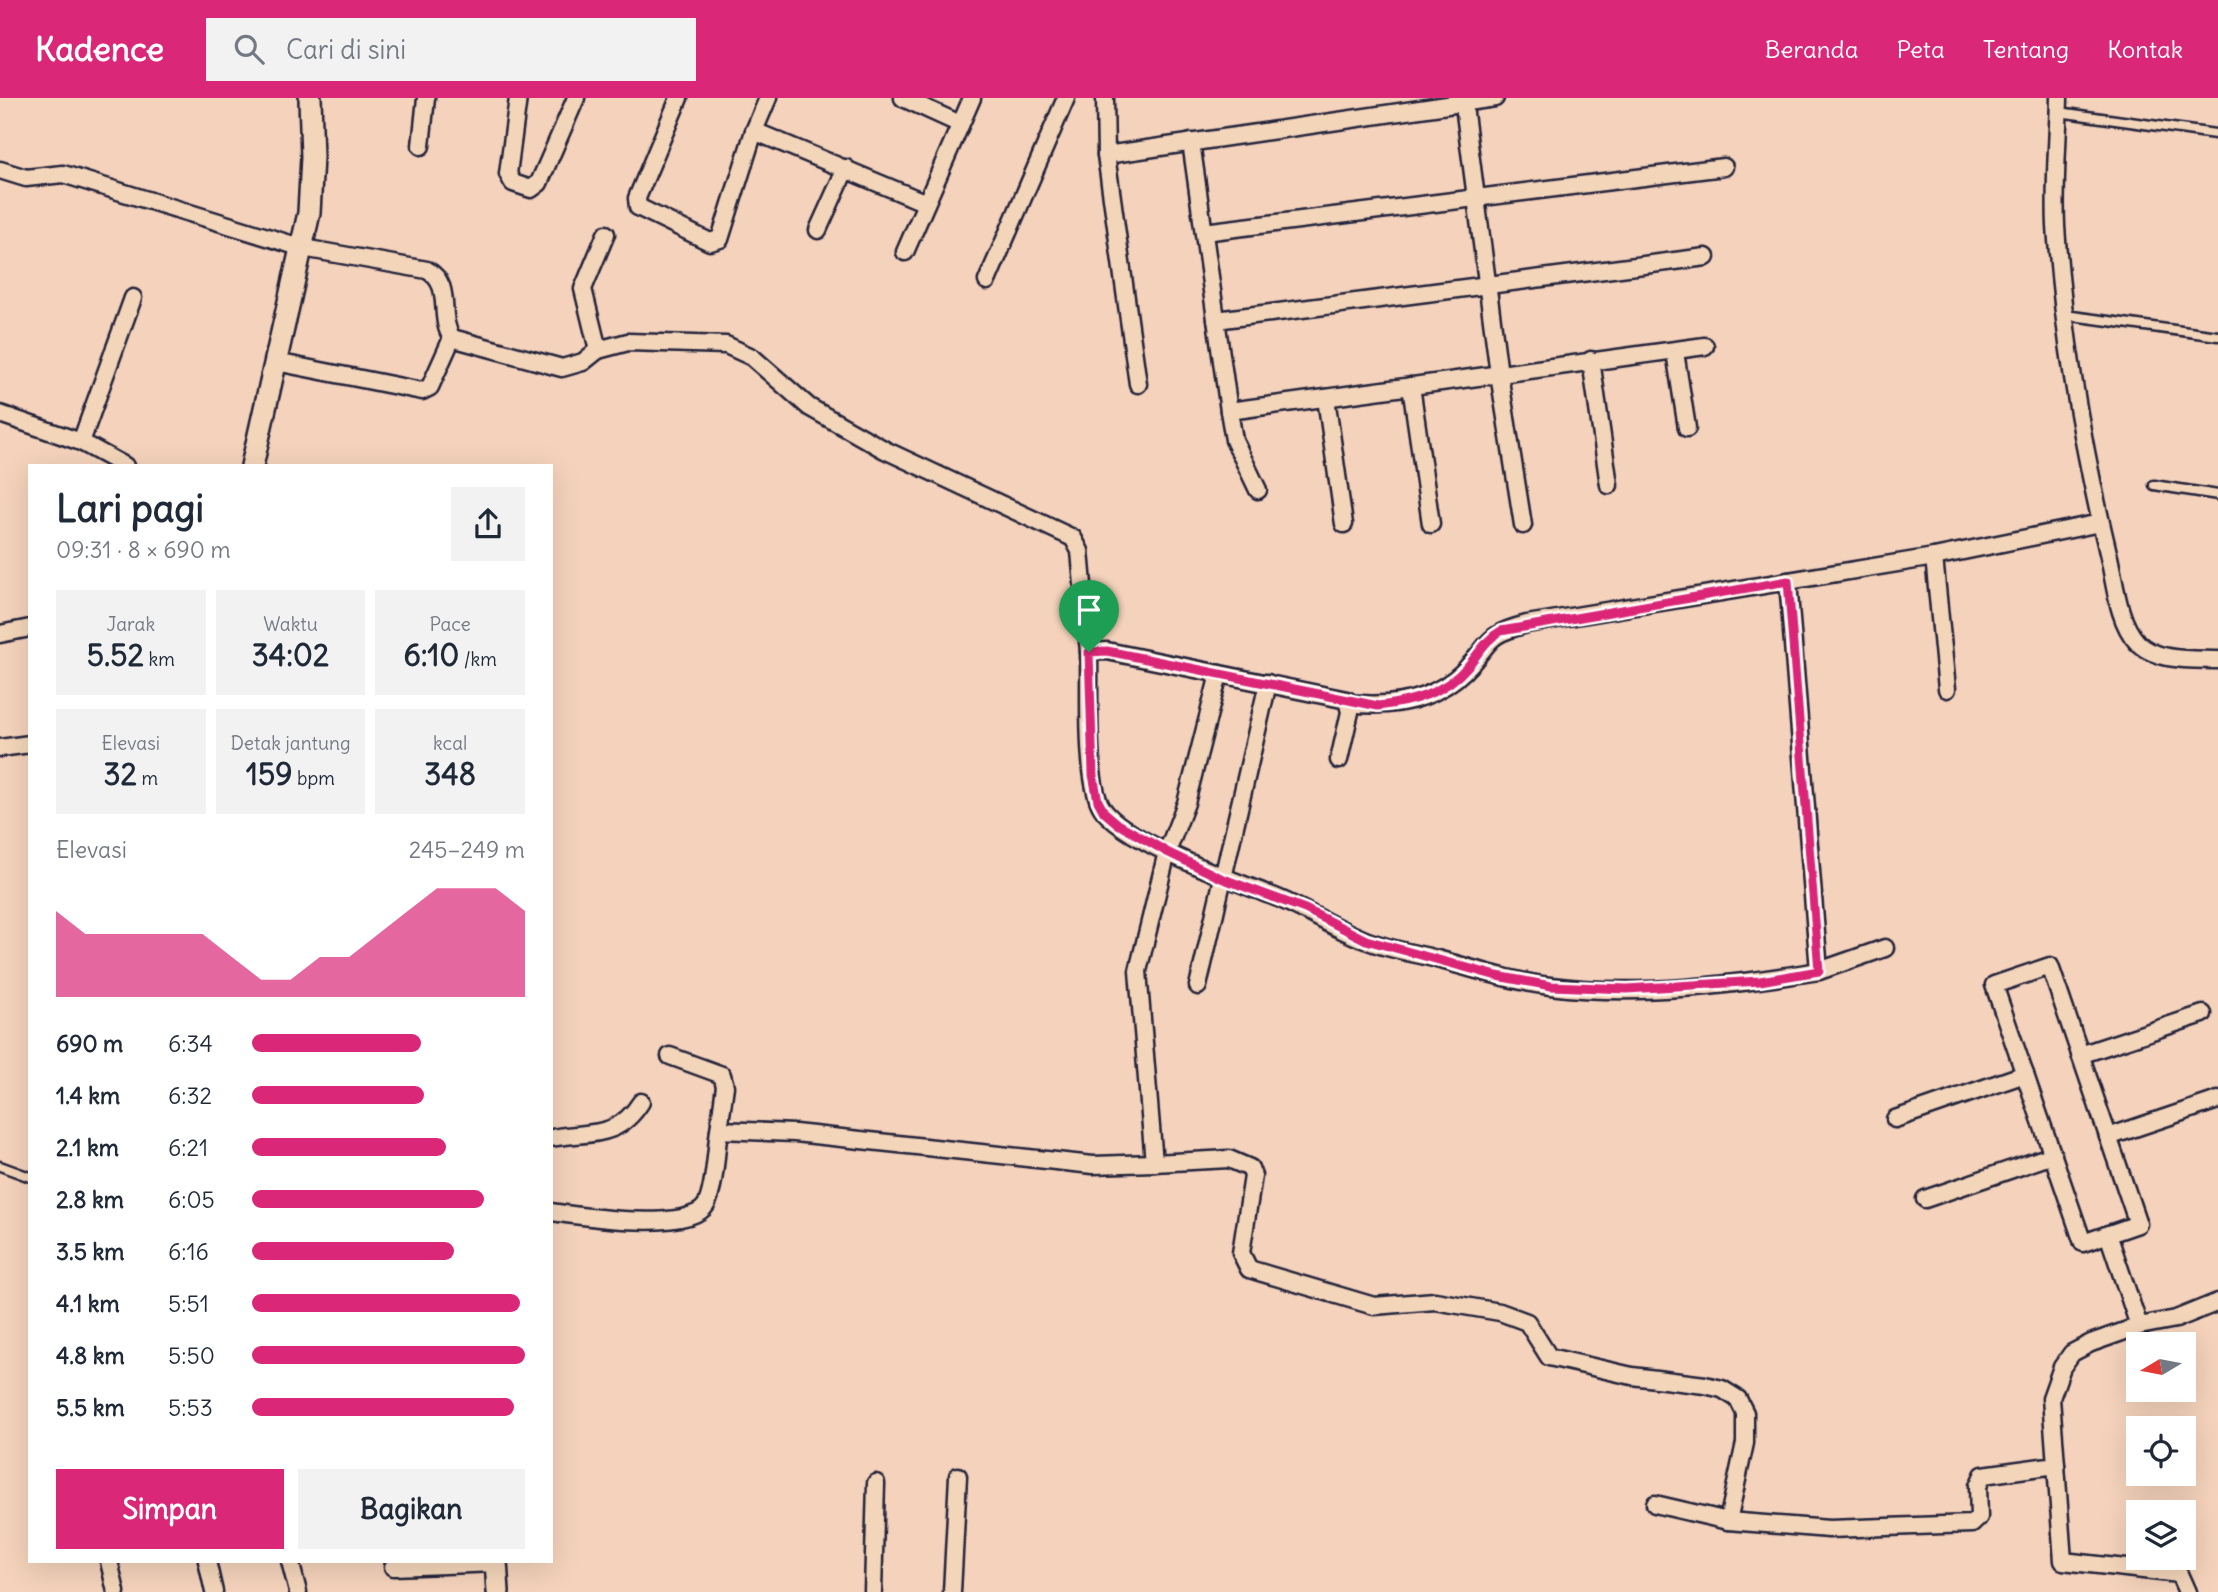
<!DOCTYPE html>
<html lang="id">
<head>
<meta charset="utf-8">
<style>
	:root { --surface:#fff; --page:#f2f2f3; --text:#1f2937; --muted:#747a83; --accent:#db2777 }
	body { margin:0; font-family:Delius,sans-serif; background:var(--page); color:var(--text); height:100vh; display:flex; flex-direction:column; font-size:26px; white-space:nowrap }
	* { box-sizing:border-box; margin:0 }
	p { font-size:23px; color:var(--muted) }
	.icon { flex:none; width:38px; height:38px; fill:none; stroke:currentColor; stroke-width:2; stroke-linecap:round; stroke-linejoin:round }
	.map { position:relative; flex:1; overflow:hidden }
	.details { position:absolute; left:28px; top:366px; width:525px; height:1099px; display:flex; flex-direction:column; background:var(--surface); border-radius:0px; box-shadow:0 7px 28px #0002 }
	.details>* { flex:none }
	.needle { width:46px; rotate:260deg }
	.tools { position:absolute; left:2126px; top:1234px; display:grid; gap:14px }
	.tools a { display:grid; place-items:center; width:70px; height:70px; border-radius:0px; background:var(--surface); box-shadow:0 7px 28px #0002; font-size:35px }
	.pin { position:absolute; display:grid; place-items:center; width:60px; height:60px; color:#fff; margin:-72px -30px; border-radius:50% 50% 50% 0; rotate:-45deg; box-shadow:0 0 7px #0007 }
	.pin .icon { rotate:45deg }
	.round { display:grid; place-items:center; flex:none; width:74px; height:74px; border-radius:0px; background:var(--page) }
	.summary { display:flex; align-items:center; justify-content:space-between; height:119px; padding:0 28px }
	h1 { font-size:38px; font-weight:700; line-height:52px }
	.figures { display:grid; grid-template-columns:repeat(3,1fr); gap:10px; height:119px; padding:7px 28px }
	.figures div { display:grid; align-content:center; border-radius:0px; background:var(--page); text-align:center }
	.figures b { font-size:30px; font-weight:700 }
	.figures small { font-size:19px; font-weight:400 }
	.figures p { font-size:19px }
	.chart { height:196px; padding:14px 28px }
	.chart p { display:flex; justify-content:space-between }
	.chart svg { width:100%; height:126px; margin-top:7px; fill:var(--accent); opacity:.7 }
	.action { display:flex; gap:14px; margin-top:auto; padding:14px 28px }
	.action a { flex:1; height:80px; border-radius:0px; background:var(--accent); color:#fff; font-size:28px; font-weight:700; line-height:80px; text-align:center }
	.action a+a { background:var(--page); color:var(--text) }
	ul { padding:0 28px; list-style:none; font-size:23px }
	li { display:grid; grid-template-columns:112px 84px 1fr; align-items:center; height:52px }
	li i { height:18px; border-radius:9px; background:var(--accent) }
	header { display:flex; align-items:center; gap:42px; box-sizing:border-box; height:98px; padding:0 35px; background:var(--accent); color:#fff }
	header strong { font-size:33px }
	nav { display:flex; gap:38px; margin-inline-start:auto; font-size:24px }
	.search { width:490px; height:63px; background:var(--page); display:flex; align-items:center; gap:18px; box-sizing:border-box; padding:0 24px; border-radius:0px; color:var(--muted); font-size:26px }
	.map>svg:first-child { display:block }
	.lines { fill:none; stroke-linecap:round; stroke-linejoin:round }
	.lane-casing { stroke:#22223b; stroke-width:13 }
	.street-casing { stroke:#22223b; stroke-width:21 }
	.secondary-casing { stroke:#22223b; stroke-width:26 }
	.lane { stroke:#f3d5b9; stroke-width:8 }
	.street { stroke:#f3d5b9; stroke-width:16 }
	.secondary { stroke:#f3d5b9; stroke-width:21 }
	.route-casing { stroke:#fff; stroke-width:14 }
	.route { stroke:#db2777; stroke-width:9 }
</style>
</head>
<body>
<header>
<strong>Kadence</strong>
<div class="search"><svg class="icon" aria-label="search" viewBox="0 0 24 24"><circle cx="10" cy="10" r="6"/><path d="M15 15l6 6"/></svg>Cari di sini</div>
<nav><a>Beranda</a><a>Peta</a><a>Tentang</a><a>Kontak</a></nav>
</header>
<div class="map">
<svg width="2218" height="1494" viewBox="0 0 2218 1494">
	<rect width="100%" height="100%" fill="#f4d2bb"/>
	<filter id="ink" filterUnits="userSpaceOnUse"><feTurbulence type="fractalNoise" baseFrequency=".0143" numOctaves="2"/><feDisplacementMap in="SourceGraphic" scale="14" xChannelSelector="R" yChannelSelector="G"/><feConvolveMatrix kernelMatrix="1 2 1 2 8 2 1 2 1" color-interpolation-filters="sRGB"/></filter>
	<g filter="url(#ink)">
		<g class="lines">
			<defs>
				<g id="lane">
					<polyline points="2059,14 2215,36"/>
					<polyline points="2065,217 2218,238"/>
					<polyline points="2154,387 2218,397"/>
					<polyline points="0,1068 30,1079"/>
				</g>
				<g id="street">
					<polyline points="518,0 508,76 513,85 531,91 539,85 576,0"/>
					<polyline points="679,0 637,100 638,109 710,144 720,141 754,33"/>
					<polyline points="768,0 754,33 926,105"/>
					<polyline points="903,0 960,26"/>
					<polyline points="1105,0 1106,57 1138,286"/>
					<polyline points="1463,0 1499,276 1523,427"/>
					<path d="M2059 0C2058 42 2054 85 2056 128 2063 238 2083 351 2109 459 2115 485 2118 524 2137 544 2155 564 2194 561 2218 562"/>
					<polyline points="1191,44 1229,313 1705,248"/>
					<polyline points="421,48 426,0"/>
					<polyline points="1106,57 1495,0"/>
					<path d="M0 72 26 80 63 76 303 150 427 172C454 187 437 218 452 240L562 270 583 264 598 252 628 244 726 247 752 259 809 309 885 352 1073 440 1080 453 1089 554 1107 553 1347 602 1350 614 1339 662"/>
					<polyline points="818,132 846,70"/>
					<polyline points="1204,134 1724,69"/>
					<polyline points="905,154 972,0"/>
					<polyline points="987,183 1066,0"/>
					<polyline points="1216,222 1706,159"/>
					<polyline points="598,252 583,191 606,136"/>
					<polyline points="1675,254 1687,330"/>
					<polyline points="1591,262 1609,387"/>
					<polyline points="276,264 422,293 430,289 452,240"/>
					<polyline points="1411,288 1431,426"/>
					<polyline points="1326,300 1344,426"/>
					<polyline points="1229,313 1234,342 1258,392"/>
					<polyline points="0,316 81,344 125,368"/>
					<polyline points="81,344 133,200"/>
					<polyline points="1934,459 1947,591"/>
					<polyline points="0,536 30,530"/>
					<path d="M1089 554C1090 589 1085 684 1102 710 1123 743 1232 782 1270 797 1303 809 1333 830 1365 842 1388 851 1414 855 1437 861 1475 871 1511 883 1550 888 1638 899 1732 887 1819 873L1788 483"/>
					<polyline points="1219,576 1186,705 1167,754 1138,873 1154,1065 1229,1061 1250,1070 1253,1078 1241,1155 1249,1171 1374,1208 1435,1203 1500,1214 1527,1224 1549,1259 1632,1278 1705,1287 1722,1291 1738,1301 1745,1315 1745,1345 1728,1423 1829,1431 1972,1426 1979,1419 1978,1388 1983,1377 2056,1367 2051,1300 2062,1269 2072,1255 2091,1245 2139,1228 2176,1221 2218,1204"/>
					<path d="M1348 605C1391 610 1432 604 1464 573 1494 544 1481 538 1527 526L1934 459 2100 425"/>
					<polyline points="0,650 30,646"/>
					<polygon points="2050,868 2138,1126 2083,1145 1994,887"/>
					<polyline points="1819,873 1885,850"/>
					<polyline points="1198,888 1268,585"/>
					<polyline points="2080,957 2203,916"/>
					<polyline points="670,958 722,977 725,988 719,1032"/>
					<polyline points="1895,1021 2025,976"/>
					<polyline points="2108,1039 2218,1002"/>
					<path d="M551 1040C590 1033 617 1042 641 1004"/>
					<polyline points="1925,1101 2053,1057"/>
					<path d="M551 1114C579 1118 690 1135 706 1107 715 1091 716 1051 719 1032L795 1035 1093 1067 1154 1065"/>
					<polyline points="2108,1136 2139,1228"/>
					<polyline points="2056,1367 2063,1463 2179,1476 2187,1494"/>
					<polyline points="1655,1406 1728,1423"/>
					<polyline points="109,1463 116,1494"/>
					<polyline points="207,1463 214,1494"/>
					<polyline points="290,1463 298,1494"/>
					<polyline points="393,1469 497,1465"/>
					<polyline points="873,1494 876,1385"/>
					<polyline points="952,1494 958,1378"/>
				</g>
				<g id="secondary">
					<polyline points="252,368 309,115 312,59 310,0"/>
					<polyline points="496,1463 498,1494"/>
				</g>
			</defs>
			<use href="#lane" class="lane-casing"/>
			<use href="#street" class="street-casing"/>
			<use href="#secondary" class="secondary-casing"/>
			<use href="#lane" class="lane"/>
			<use href="#street" class="street"/>
			<use href="#secondary" class="secondary"/>
		</g>
	</g>
	<g class="lines" filter="url(#ink)">
		<defs>
			<path id="route" d="M1788 483 1819 873 1760 883 1627 891 1551 888 1497 878 1366 842 1305 811 1221 780 1167 754 1118 726 1104 714 1098 703 1093 677 1089 554 1107 553 1378 608C1411 604 1444 596 1467 569 1478 557 1486 541 1501 533Z"/>
		</defs>
		<use href="#route" class="route-casing"/>
		<use href="#route" class="route"/>
	</g>
</svg>
<div class="tools">
<a><svg class="needle" viewBox="-14 -14 28 28"><path d="M0-13l5 13h-10z" fill="#e53935"/><path d="M0 13l5-13h-10z" fill="#747a83"/></svg></a>
<a><svg class="icon" aria-label="locate" viewBox="0 0 24 24"><circle cx="12" cy="12" r="6"/><path d="M12 2v4M12 18v4M2 12h4M18 12h4"/></svg></a>
<a><svg class="icon" aria-label="layers" viewBox="0 0 24 24"><path d="M12 4l9 5-9 5-9-5zM3 14l9 5 9-5"/></svg></a>
</div>
<div class="pin" style="left:1089px;top:554px;background:#1e9e55"><svg class="icon" aria-label="arrive" viewBox="0 0 24 24"><path d="M6 21V4h12l-3 4 3 4H6"/></svg></div>
<section class="details">
<div class="summary"><div><h1>Lari pagi</h1><p>09:31 · 8 × 690 m</p></div><a class="round"><svg class="icon" aria-label="share" viewBox="0 0 24 24"><path d="M12 15V3M7 8l5-5 5 5M5 13v7h14v-7"/></svg></a></div>
<div class="figures">
<div><p>Jarak</p><b>5.52<small> km</small></b></div>
<div><p>Waktu</p><b>34:02</b></div>
<div><p>Pace</p><b>6:10<small> /km</small></b></div>
</div>
<div class="figures">
<div><p>Elevasi</p><b>32<small> m</small></b></div>
<div><p>Detak jantung</p><b>159<small> bpm</small></b></div>
<div><p>kcal</p><b>348</b></div>
</div>
<div class="chart"><p><span>Elevasi</span>245–249 m</p>
<svg viewBox="0 0 160 44" preserveAspectRatio="none"><path d="M0 44V14L10 22L20 22L30 22L40 22L50 22L60 30L70 38L80 38L90 30L100 30L110 22L120 14L130 6L140 6L150 6L160 14V44z"/></svg>
</div>
<ul>
<li><b>690 m</b>6:34<i style="width:62%"></i></li>
<li><b>1.4 km</b>6:32<i style="width:63%"></i></li>
<li><b>2.1 km</b>6:21<i style="width:71%"></i></li>
<li><b>2.8 km</b>6:05<i style="width:85%"></i></li>
<li><b>3.5 km</b>6:16<i style="width:74%"></i></li>
<li><b>4.1 km</b>5:51<i style="width:98%"></i></li>
<li><b>4.8 km</b>5:50<i style="width:100%"></i></li>
<li><b>5.5 km</b>5:53<i style="width:96%"></i></li>
</ul>
<div class="action"><a>Simpan</a><a>Bagikan</a></div>
</section>
</div>
</body>
</html>
